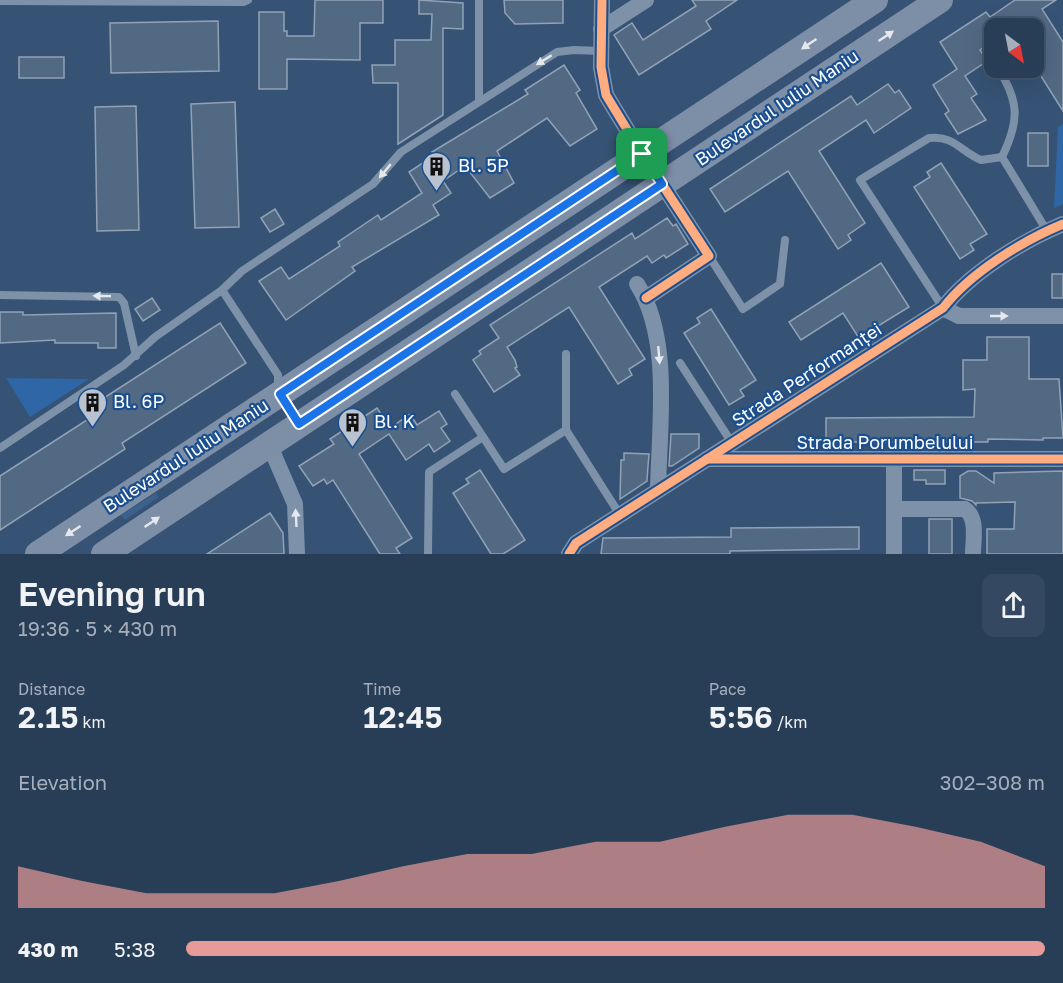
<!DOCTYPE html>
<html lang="en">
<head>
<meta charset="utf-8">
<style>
	:root { --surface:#283e57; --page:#344961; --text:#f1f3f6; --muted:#a5aeba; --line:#44576d; --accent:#e69b98 }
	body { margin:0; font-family:"Golos Text",sans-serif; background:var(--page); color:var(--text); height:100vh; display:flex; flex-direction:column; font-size:22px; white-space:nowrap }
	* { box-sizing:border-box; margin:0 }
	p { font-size:20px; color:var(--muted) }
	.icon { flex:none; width:33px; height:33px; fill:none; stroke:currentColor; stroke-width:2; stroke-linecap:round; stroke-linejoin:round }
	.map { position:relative; height:554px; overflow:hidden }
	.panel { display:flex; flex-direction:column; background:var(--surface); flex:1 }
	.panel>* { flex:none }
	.needle { width:39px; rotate:148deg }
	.tools { position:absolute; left:984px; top:18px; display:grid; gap:12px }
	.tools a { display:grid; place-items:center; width:60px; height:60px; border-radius:12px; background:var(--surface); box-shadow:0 6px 24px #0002,0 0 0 2px var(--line); font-size:30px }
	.pin { position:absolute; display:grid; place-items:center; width:51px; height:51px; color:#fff; margin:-26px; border-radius:12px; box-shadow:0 3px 9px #0006 }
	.round { display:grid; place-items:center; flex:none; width:63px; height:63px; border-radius:12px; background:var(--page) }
	.headline { display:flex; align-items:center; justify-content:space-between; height:102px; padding:0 18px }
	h1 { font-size:33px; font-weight:600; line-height:45px }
	.stats { display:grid; grid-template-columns:repeat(3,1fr); gap:9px; height:102px; padding:6px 18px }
	.stats div { display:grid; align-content:center }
	.stats b { font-size:30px; font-weight:600 }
	.stats small { font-size:16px; font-weight:400 }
	.stats p { font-size:16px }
	.chart { height:168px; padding:12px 18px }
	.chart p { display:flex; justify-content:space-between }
	.chart svg { width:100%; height:108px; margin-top:6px; fill:var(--accent); opacity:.7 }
	ul { padding:0 18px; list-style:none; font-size:20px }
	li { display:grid; grid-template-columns:96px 72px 1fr; align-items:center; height:45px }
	li i { height:15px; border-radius:8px; background:var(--accent) }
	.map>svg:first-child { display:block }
	.green { fill:#2f66a5 }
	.water { fill:#3b618d }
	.building { fill:#526984; stroke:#92a2b6; stroke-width:1.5 }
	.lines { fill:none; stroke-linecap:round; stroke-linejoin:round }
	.service { stroke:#7d92a8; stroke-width:8 }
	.minor { stroke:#7d92a8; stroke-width:16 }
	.primary { stroke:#7d8ea7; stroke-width:26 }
	.cycleway-casing { stroke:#1b4f8f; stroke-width:13 }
	.cycleway { stroke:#ffac80; stroke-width:9 }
	.oneway { fill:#e5e8ed }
	.oneway2 { fill:#e5e9ee }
	.route-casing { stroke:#fff; stroke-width:12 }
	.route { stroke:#1a73e8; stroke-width:8 }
	.labels { text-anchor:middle; stroke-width:4.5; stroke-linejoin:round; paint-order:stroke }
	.street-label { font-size:18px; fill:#fff; stroke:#1b4f8f }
	.poi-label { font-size:18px; fill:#fff; stroke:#1b4f8f; text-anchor:start }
</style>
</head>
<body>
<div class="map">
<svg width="1063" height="554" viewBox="0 0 1063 554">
	<rect width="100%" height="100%" fill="#365274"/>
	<g class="green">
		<polygon points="1063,124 1063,204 1054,208 1058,127"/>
		<polygon points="6,378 89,379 30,417"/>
	</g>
	<polygon class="water" points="156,493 159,497 125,520 121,515"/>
	<g class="building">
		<polygon points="315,0 383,0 383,23 360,23 360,60 287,59 287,89 259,89 259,12 284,12 284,31 287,31 287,36 314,36"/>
		<polygon points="419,0 463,3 463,29 443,28 443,115 398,144 398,83 373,83 372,65 395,65 395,40 431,40 432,14 419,14"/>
		<polygon points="504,0 563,0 563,23 515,24 505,13"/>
		<polygon points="692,0 737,0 706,21 711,29 639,75 614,35 632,23 643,40 696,6"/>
		<polygon points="1015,0 1056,0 1042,9 1063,42 1063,111 1034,65 1034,28 994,28 994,40 980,50 987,61 965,76 977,94 971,98 986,120 958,134 945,114 949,111 933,85 957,69 940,42 986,12 990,17"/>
		<polygon points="218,21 219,71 111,73 110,23"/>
		<rect x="19" y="57" width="45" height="21"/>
		<polygon points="564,65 580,90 576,93 597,129 570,146 547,118 497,151 514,183 490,198 465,166 443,181 451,193 433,205 439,215 352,267 355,271 286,320 259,281 281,267 289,279 340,246 338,242 378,215 381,220 422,193 409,172 435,155 432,152 528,94 525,90"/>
		<polygon points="888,84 895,93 899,90 911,108 874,133 866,120 819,151 865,223 848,235 851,240 838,249 788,171 725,212 710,189 851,96 857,105"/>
		<polygon points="235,102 239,227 195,228 191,104"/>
		<polygon points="136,106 139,230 97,231 95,107"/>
		<rect x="1028" y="133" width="20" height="33"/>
		<polygon points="941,163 987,234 970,244 974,250 960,259 914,187 930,177 927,172"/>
		<polygon points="275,209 284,224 270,232 261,218"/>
		<polygon points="667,218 673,226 676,224 688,244 666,258 664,255 652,263 647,256 599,287 645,359 629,369 632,375 618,384 569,307 507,347 515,360 517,367 515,368 520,375 494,392 473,360 481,354 479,351 499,338 490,325 632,233 635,239"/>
		<polygon points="881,263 909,307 873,329 878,337 864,346 843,313 801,340 789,322"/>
		<rect x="1052" y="274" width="11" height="24"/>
		<polygon points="152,298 160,310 143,321 135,309"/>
		<polygon points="711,309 756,380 740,390 744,396 729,405 684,333 700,323 697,318"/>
		<polygon points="0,312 23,312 23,315 116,313 116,348 98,348 98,343 55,343 55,340 0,343"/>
		<polygon points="220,323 246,363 122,443 125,449 0,530 0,476 101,411 96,403"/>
		<polygon points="987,337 1029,337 1029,379 1059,379 1063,438 1043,438 1043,440 988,439 988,442 826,442 826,418 974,417 975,389 963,390 963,360 987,360"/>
		<polygon points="377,408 390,428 410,414 417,425 439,411 447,424 441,428 450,441 434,452 429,444 406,460 389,434 359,454 412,538 396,548 400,554 380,554 333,480 327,484 324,479 313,486 299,466 334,444 330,439"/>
		<polygon points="671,434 699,434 699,448 672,466 669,466"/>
		<polygon points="624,453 649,454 648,466 647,481 620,499 621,460 624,460"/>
		<polygon points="480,470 525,540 503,554 491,554 453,493 469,483 466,479"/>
		<polygon points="914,470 945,470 945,484 926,484 926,480 914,480"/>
		<polygon points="968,471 976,471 994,483 994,473 1063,471 1063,554 987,554 987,529 1014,529 1015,502 976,503 976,505 972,501 960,498 960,476"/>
		<polygon points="270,513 283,533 284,554 207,554"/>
		<rect x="929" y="519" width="23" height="35"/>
		<polygon points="859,527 859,549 730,551 730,554 601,554 603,538 731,537 731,528"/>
	</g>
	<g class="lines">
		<g class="service">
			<polyline points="479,0 479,101"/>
			<polyline points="0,1 244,2 248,0"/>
			<path d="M998 68C1019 101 1020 120 1002 157"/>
			<polyline points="1002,157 1047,231"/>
			<polyline points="709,256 743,309 780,284 785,240"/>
			<polyline points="222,290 278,375 278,390"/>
			<polyline points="0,295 119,297 124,303 136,356"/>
			<path d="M943 308 860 180 929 138C954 135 961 152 981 160L1002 157"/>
			<polyline points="680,363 732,443"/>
			<polyline points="455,394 504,469 566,430 620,515"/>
			<polyline points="566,430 566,354"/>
			<polyline points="0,448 124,365 155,337 222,290 242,271 373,184 401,152 557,52 574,50 600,51"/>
			<polyline points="428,554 429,472 483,437"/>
		</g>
		<g class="minor">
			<polyline points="602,0 601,67 606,95 642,154"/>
			<polyline points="601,29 646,0"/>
			<path d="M637 284C672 338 659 427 658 490"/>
			<polyline points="646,298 709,256 662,184"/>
			<polyline points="943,308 959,316 1063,316"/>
			<polyline points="269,444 295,504 297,554"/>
			<polyline points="707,459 1063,459"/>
			<path d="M894 509H965C978 518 973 540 973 554"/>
			<path d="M569 554 576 543 943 308C970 273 1022 241 1063 224"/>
			<polyline points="894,554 894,459"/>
		</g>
		<g class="primary">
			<polyline points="38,554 875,0"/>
			<polyline points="104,554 940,0"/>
		</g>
		<defs>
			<g id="cycleway">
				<polyline points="602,0 601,67 606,95 642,154"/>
				<polyline points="646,298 709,256 662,184"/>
				<polyline points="707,459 1063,459"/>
				<path d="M569 554 576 543 943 308C970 273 1022 241 1063 224"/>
			</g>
		</defs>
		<use href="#cycleway" class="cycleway-casing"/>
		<use href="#cycleway" class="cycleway"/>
	</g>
	<defs><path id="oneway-solid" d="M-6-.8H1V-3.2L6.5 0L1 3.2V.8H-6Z" transform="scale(1.5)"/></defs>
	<g class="oneway">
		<use href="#oneway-solid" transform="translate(886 36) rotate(-34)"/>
		<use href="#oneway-solid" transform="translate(809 44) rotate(146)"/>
		<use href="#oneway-solid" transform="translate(152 522) rotate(-34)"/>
		<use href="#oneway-solid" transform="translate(73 531) rotate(147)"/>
	</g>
	<g class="oneway2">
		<use href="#oneway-solid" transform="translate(544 60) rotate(148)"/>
		<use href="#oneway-solid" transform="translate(385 171) rotate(130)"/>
		<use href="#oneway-solid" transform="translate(102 296) rotate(-179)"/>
		<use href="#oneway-solid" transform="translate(999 316)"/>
		<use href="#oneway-solid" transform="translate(659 355) rotate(85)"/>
		<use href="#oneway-solid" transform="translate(296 518) rotate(-93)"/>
	</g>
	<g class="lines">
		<defs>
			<polygon id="route" points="642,154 662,184 299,424 280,394"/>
		</defs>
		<use href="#route" class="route-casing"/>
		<use href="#route" class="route"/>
	</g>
	<defs>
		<symbol id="building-pin" viewBox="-11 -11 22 30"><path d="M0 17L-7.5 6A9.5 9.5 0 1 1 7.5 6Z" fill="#b9c2ce" stroke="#1b4f8f"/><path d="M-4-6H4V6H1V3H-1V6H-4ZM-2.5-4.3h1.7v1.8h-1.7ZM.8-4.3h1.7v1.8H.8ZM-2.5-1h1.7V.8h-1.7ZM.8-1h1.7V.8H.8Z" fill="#111"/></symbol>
	</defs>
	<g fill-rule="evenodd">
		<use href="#building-pin" x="420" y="150" width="33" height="45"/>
		<use href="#building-pin" x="76" y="386" width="33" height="45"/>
		<use href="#building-pin" x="336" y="406" width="33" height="45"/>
	</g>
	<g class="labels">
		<g class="street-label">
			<text transform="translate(777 108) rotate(-34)" y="6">Bulevardul Iuliu Maniu</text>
			<text transform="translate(807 375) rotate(-33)" y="6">Strada Performanței</text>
			<text x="885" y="449">Strada Porumbelului</text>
			<text transform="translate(186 456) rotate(-33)" y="6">Bulevardul Iuliu Maniu</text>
		</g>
		<g class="poi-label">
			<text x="458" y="172">Bl. 5P</text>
			<text x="113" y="408">Bl. 6P</text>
			<text x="374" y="428">Bl. K</text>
		</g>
	</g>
</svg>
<div class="tools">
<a><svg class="needle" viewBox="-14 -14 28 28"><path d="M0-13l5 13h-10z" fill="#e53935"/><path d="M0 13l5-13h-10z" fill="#a5aeba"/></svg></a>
</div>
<div class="pin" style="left:642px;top:154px;background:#1e9e55"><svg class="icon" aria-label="arrive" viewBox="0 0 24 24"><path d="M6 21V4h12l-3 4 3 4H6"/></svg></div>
</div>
<section class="panel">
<div class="headline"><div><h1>Evening run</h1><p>19:36 · 5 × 430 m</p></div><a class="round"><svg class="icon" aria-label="share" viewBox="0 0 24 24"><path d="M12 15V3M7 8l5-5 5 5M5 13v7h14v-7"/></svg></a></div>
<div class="stats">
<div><p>Distance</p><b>2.15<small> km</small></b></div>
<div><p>Time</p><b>12:45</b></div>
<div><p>Pace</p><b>5:56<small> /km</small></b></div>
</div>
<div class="chart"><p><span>Elevation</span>302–308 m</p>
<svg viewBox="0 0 160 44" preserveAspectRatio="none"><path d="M0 44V27L10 33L20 38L30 38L40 38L50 33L60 27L70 22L80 22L90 17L100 17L110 11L120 6L130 6L140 11L150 17L160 27V44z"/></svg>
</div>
<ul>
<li><b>430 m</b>5:38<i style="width:100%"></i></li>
</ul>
</section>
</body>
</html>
